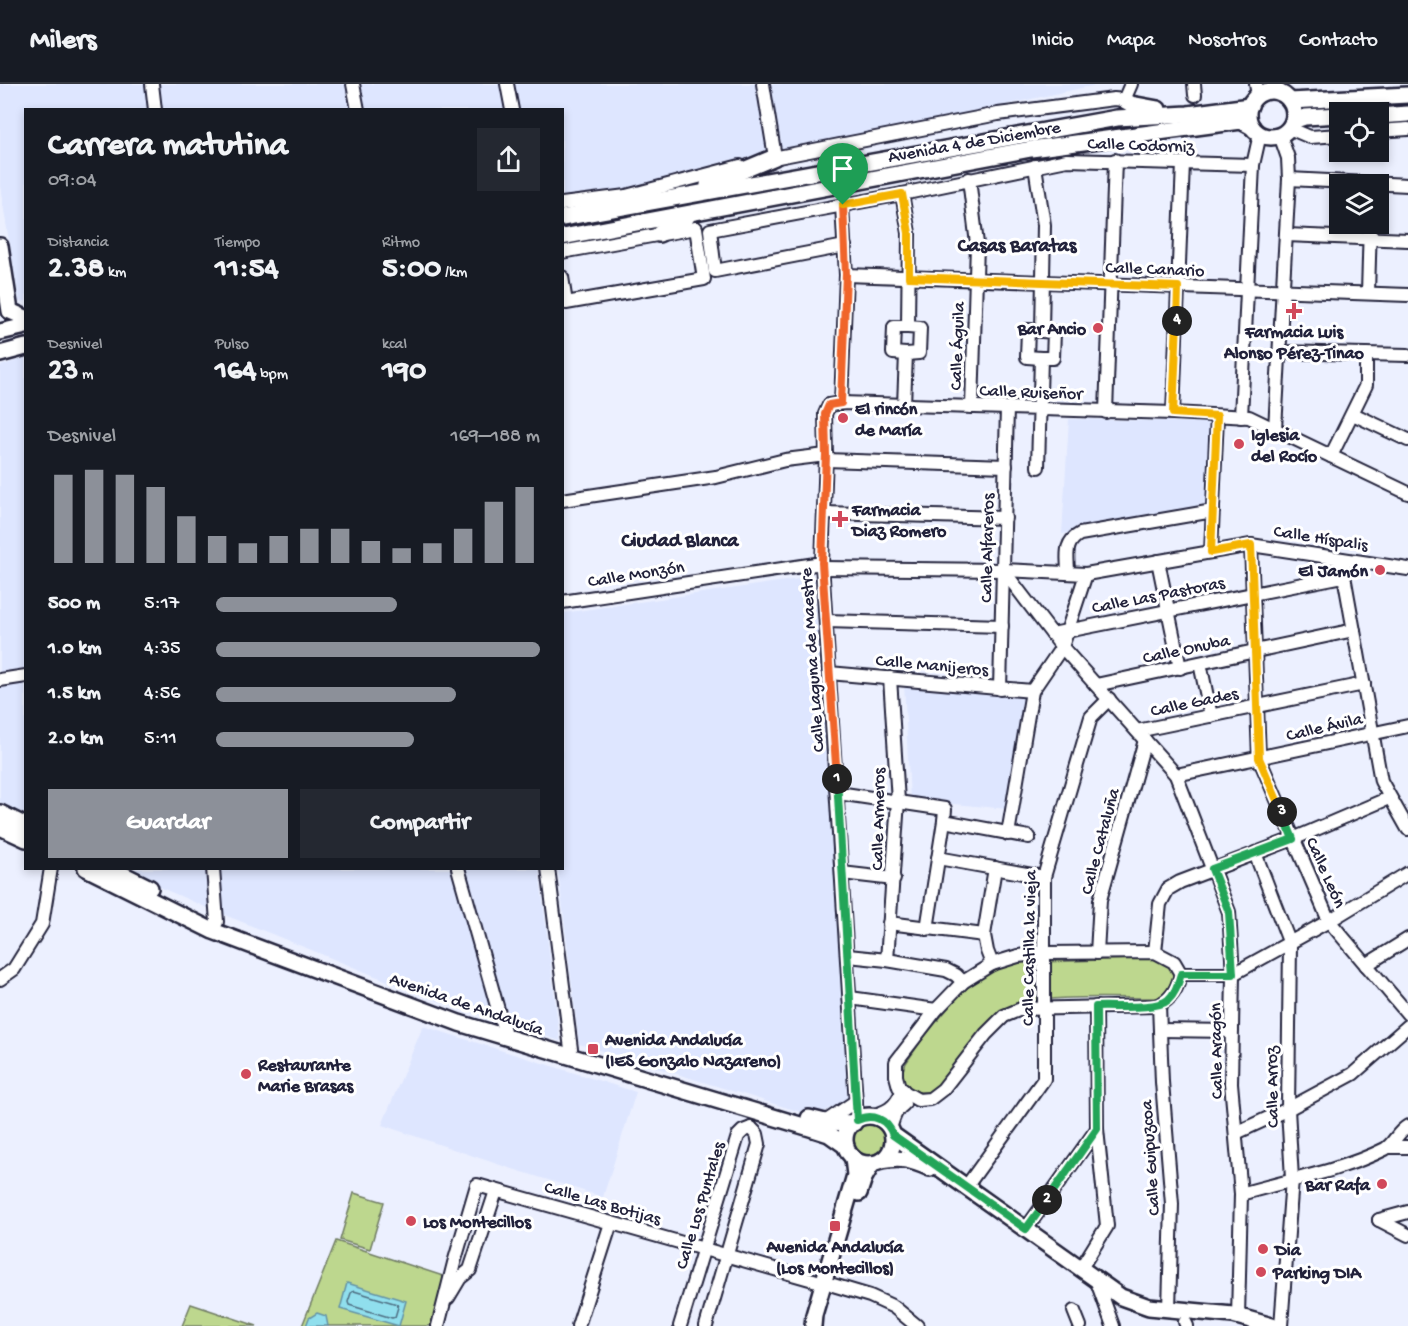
<!DOCTYPE html>
<html lang="es">
<head>
<meta charset="utf-8">
<style>
	:root { --surface:#171b24; --page:#242831; --text:#f1f3f6; --muted:#9ea1a6; --line:#363941; --accent:#8c9099 }
	body { margin:0; font-family:"Gochi Hand",sans-serif; background:var(--page); color:var(--text); height:100vh; display:flex; flex-direction:column; font-size:22px; white-space:nowrap }
	* { box-sizing:border-box; margin:0 }
	p { font-size:20px; color:var(--muted) }
	.icon { flex:none; width:33px; height:33px; fill:none; stroke:currentColor; stroke-width:2; stroke-linecap:round; stroke-linejoin:round }
	.map { position:relative; flex:1; overflow:hidden }
	.sheet { position:absolute; left:24px; top:24px; width:540px; height:762px; display:flex; flex-direction:column; background:var(--surface); border-radius:0px; box-shadow:0 3px 9px #0003 }
	.sheet>* { flex:none }
	.buttons { position:absolute; left:1329px; top:18px; display:grid; gap:12px }
	.buttons a { display:grid; place-items:center; width:60px; height:60px; border-radius:0px; background:var(--surface); box-shadow:0 3px 9px #0003; font-size:30px }
	.pin { position:absolute; display:grid; place-items:center; width:51px; height:51px; color:#fff; margin:-62px -26px; border-radius:50% 50% 50% 0; rotate:-45deg; box-shadow:0 0 6px #0007 }
	.pin .icon { rotate:45deg }
	.km { position:absolute; width:30px; height:30px; margin:-15px; border-radius:50%; background:#222; color:#fff; font-size:16px; line-height:30px; text-align:center }
	.round { display:grid; place-items:center; flex:none; width:63px; height:63px; border-radius:0px; background:var(--page) }
	.head { display:flex; align-items:center; justify-content:space-between; height:102px; padding:0 24px }
	h1 { font-size:33px; font-weight:800; line-height:45px }
	.stats { display:grid; grid-template-columns:repeat(3,1fr); gap:9px; height:102px; padding:6px 24px }
	.stats div { display:grid; align-content:center }
	.stats b { font-size:30px; font-weight:800 }
	.stats small { font-size:16px; font-weight:400 }
	.stats p { font-size:16px }
	.chart { height:168px; padding:12px 24px }
	.chart p { display:flex; justify-content:space-between }
	.chart svg { width:100%; height:108px; margin-top:6px; stroke:var(--accent); stroke-width:6 }
	.cta { display:flex; gap:12px; margin-top:auto; padding:12px 24px }
	.cta a { flex:1; height:69px; border-radius:0px; background:var(--accent); color:#fff; font-size:24px; font-weight:800; line-height:69px; text-align:center }
	.cta a+a { background:var(--page); color:var(--text) }
	ul { padding:0 24px; list-style:none; font-size:20px }
	li { display:grid; grid-template-columns:96px 72px 1fr; align-items:center; height:45px }
	li i { height:15px; border-radius:8px; background:var(--accent) }
	header { display:flex; align-items:center; gap:36px; box-sizing:border-box; height:84px; padding:0 30px; background:var(--surface); border-bottom:2px solid var(--line) }
	header strong { font-size:28px }
	nav { display:flex; gap:33px; margin-inline-start:auto; font-size:21px }
	.map>svg:first-child { display:block }
	.built { fill:#dee6ff }
	.green { fill:#bdd78e; stroke:#707c64; stroke-width:1.5 }
	.water { fill:#90dfed; stroke:#6493a6; stroke-width:1.5 }
	.lines { fill:none; stroke-linecap:round; stroke-linejoin:round }
	.shore { stroke:#4e6e82; stroke-width:1.5 }
	.minor-casing { stroke:#22223b; stroke-width:16 }
	.major-casing { stroke:#22223b; stroke-width:20 }
	.minor { stroke:#fff; stroke-width:12 }
	.major { stroke:#fff; stroke-width:15 }
	.split-1-casing { stroke:#fff; stroke-width:12 }
	.split-2-casing { stroke:#fff; stroke-width:12 }
	.split-3-casing { stroke:#fff; stroke-width:12 }
	.split-4-casing { stroke:#fff; stroke-width:12 }
	.split-5-casing { stroke:#fff; stroke-width:12 }
	.split-1 { stroke:#f0652b; stroke-width:8 }
	.split-2 { stroke:#22a559; stroke-width:8 }
	.split-3 { stroke:#22a559; stroke-width:8 }
	.split-4 { stroke:#f5b400; stroke-width:8 }
	.split-5 { stroke:#f5b400; stroke-width:8 }
	.poi-dot { fill:#d1495b; stroke:#fff; stroke-width:2 }
	.labels { text-anchor:middle; stroke-width:6; stroke-linejoin:round; paint-order:stroke }
	.street-label { font-size:18px; fill:#22223b; stroke:#fff }
	.poi-label { font-size:18px; font-weight:bold; fill:#22223b; stroke:#fff; text-anchor:start }
	.neighbourhood-label { font-size:20px; font-weight:bold; fill:#22223b; stroke:#fff }
</style>
</head>
<body>
<header>
<strong>Milers</strong>
<nav><a>Inicio</a><a>Mapa</a><a>Nosotros</a><a>Contacto</a></nav>
</header>
<div class="map">
<svg width="1408" height="1242" viewBox="0 0 1408 1242">
	<rect width="100%" height="100%" fill="#ecf0ff"/>
	<filter id="ink" filterUnits="userSpaceOnUse"><feTurbulence type="fractalNoise" baseFrequency=".0167" numOctaves="2"/><feDisplacementMap in="SourceGraphic" scale="12" xChannelSelector="R" yChannelSelector="G"/><feConvolveMatrix kernelMatrix="1 2 1 2 8 2 1 2 1" color-interpolation-filters="sRGB"/></filter>
	<g filter="url(#ink)">
		<g class="built">
			<polygon points="0,0 1100,0 563,118 562,26 26,26 26,217 19,218 0,102"/>
			<polygon points="25,274 25,737 0,724 0,282"/>
			<polygon points="1069,335 1210,338 1207,423 1062,450"/>
			<polygon points="813,493 852,1000 851,1014 834,1023 814,1032 579,960 558,785 562,784 563,529"/>
			<polygon points="904,599 1027,611 1008,725 910,716"/>
			<polygon points="118,785 539,785 560,957 427,913 210,825"/>
			<polygon points="423,942 636,1008 603,1113 503,1082 382,1041"/>
		</g>
		<g class="green">
			<path d="M1158 874 1172 884C1175 897 1171 909 1157 914 1115 914 1039 909 1003 926L940 1000 928 1008H912L906 1004 901 991 906 979 923 954 970 898 991 887 1017 879Z"/>
			<circle cx="869" cy="1056" r="17"/>
			<polygon points="354,1109 384,1118 370,1165 340,1156"/>
			<polygon points="336,1157 446,1193 430,1242 302,1242"/>
			<polygon points="191,1220 257,1242 182,1242"/>
		</g>
		<g class="water">
			<polygon points="347,1199 406,1217 399,1242 340,1225"/>
			<polygon points="317,1229 326,1232 328,1242 306,1242 309,1234"/>
		</g>
		<g class="lines">
			<polygon class="shore" points="354,1207 397,1220 398,1223 395,1233 392,1234 349,1221 348,1218 351,1209"/>
			<defs>
				<g id="minor">
					<polyline points="152,0 155,26"/>
					<polyline points="353,0 358,26"/>
					<polyline points="507,0 512,26"/>
					<polyline points="763,0 775,73"/>
					<polyline points="1194,0 1195,11"/>
					<polyline points="1256,0 1258,11"/>
					<polyline points="1273,0 1281,9"/>
					<polyline points="1289,44 1310,53 1340,51"/>
					<polyline points="1378,47 1408,45"/>
					<polyline points="768,75 998,30 1114,15 1124,16 1131,0"/>
					<polyline points="1035,82 1044,141 1042,247 1028,246 1027,273 1041,274"/>
					<polyline points="969,95 977,160 972,323"/>
					<polyline points="1289,95 1408,101"/>
					<polyline points="902,110 909,149 908,243 894,243 893,269 906,270"/>
					<polyline points="562,120 626,112 740,82"/>
					<polyline points="1286,151 1408,156"/>
					<polyline points="845,162 715,187 710,146 902,110 1067,76 1253,81"/>
					<polyline points="562,168 696,144 704,195 566,219 562,193"/>
					<polyline points="846,191 1408,211"/>
					<polyline points="1368,209 1370,140"/>
					<polyline points="1279,268 1408,271"/>
					<polyline points="841,319 846,191 842,121"/>
					<polyline points="904,321 906,270 919,269 920,244 908,243"/>
					<polyline points="1106,328 1115,76"/>
					<polyline points="1173,329 1183,79"/>
					<polyline points="1353,330 1408,356"/>
					<polyline points="1241,333 1253,81 1260,50"/>
					<polyline points="1275,345 1289,95 1288,74 1280,51"/>
					<polyline points="1331,372 1366,301 1366,270"/>
					<polyline points="826,376 1006,382"/>
					<polyline points="1038,383 1041,274 1053,274 1054,248 1042,247"/>
					<polyline points="562,416 716,393 785,376 826,371"/>
					<polyline points="824,429 1005,434"/>
					<polyline points="1251,461 1259,674 1329,837 1408,930"/>
					<polyline points="1211,468 1217,332"/>
					<polyline points="1341,475 1381,697 1408,745"/>
					<polyline points="1158,477 1180,584"/>
					<polyline points="822,484 1003,486 1086,490 1251,461 1408,485"/>
					<polyline points="1003,486 1062,563 1176,691 1229,828 1233,890 1231,999 1241,1110 1238,1233"/>
					<path d="M1068 489C1068 473 1063 459 1080 450L1213 427"/>
					<polyline points="562,518 822,479"/>
					<polyline points="826,537 1002,542"/>
					<polyline points="1052,550 1343,492"/>
					<polyline points="1200,579 1211,632"/>
					<polyline points="829,589 1032,607"/>
					<polyline points="0,596 26,592"/>
					<polyline points="1096,601 1354,546"/>
					<polyline points="1000,605 1007,324"/>
					<polyline points="1137,647 1364,600"/>
					<polyline points="1176,691 1408,642"/>
					<polyline points="838,709 945,725 944,737 1029,753"/>
					<polyline points="1008,750 1032,607 1062,563 1086,490"/>
					<polyline points="1255,769 1290,860 1288,1025 1292,1095 1281,1242"/>
					<polyline points="938,774 1044,793"/>
					<polyline points="213,784 217,838"/>
					<polyline points="458,784 506,954"/>
					<polyline points="548,784 571,965"/>
					<polyline points="842,789 894,795"/>
					<polyline points="889,839 984,851"/>
					<polyline points="927,845 944,737"/>
					<path d="M1155 868 1174 878 1181 890C1177 905 1172 915 1157 922L1021 925 1004 932 986 950 943 1005 930 1015 918 1016 906 1009 899 1003 896 992V978L936 926 963 898 992 880 1018 872 1045 869Z"/>
					<polyline points="1155,868 1160,820 1168,805 1180,798 1293,755 1389,714"/>
					<polyline points="1097,869 1100,816 1145,656"/>
					<polyline points="848,872 887,876 946,886 956,891 963,898"/>
					<polyline points="887,876 898,717 890,594"/>
					<polyline points="992,880 987,867 984,851 995,784"/>
					<polyline points="1366,881 1408,855"/>
					<polyline points="1181,890 1233,890 1329,837 1408,789"/>
					<polyline points="0,895 14,885 42,840 51,784"/>
					<polyline points="850,914 936,926"/>
					<polyline points="1159,921 1162,998 1172,1120 1169,1225"/>
					<polyline points="1160,946 1232,947"/>
					<path d="M867 1033C888 1028 894 1025 903 1006"/>
					<polyline points="857,1036 822,479 826,371 825,330 829,321 841,319 1173,329 1249,333 1408,409"/>
					<polyline points="825,1038 856,1017"/>
					<path d="M890 1045C893 1035 895 1026 904 1020"/>
					<polyline points="1236,1049 1288,1025 1353,990 1408,942"/>
					<polyline points="1389,1063 1408,1063"/>
					<polyline points="966,1103 1044,995 1044,793 1091,633 1109,615"/>
					<path d="M1241 1110C1289 1096 1341 1087 1385 1065 1394 1060 1397 1048 1408 1042"/>
					<polyline points="1379,1136 1408,1151"/>
					<polyline points="1379,1136 1408,1128"/>
					<polyline points="1026,1145 1097,1045"/>
					<polyline points="1081,1184 1107,1142 1097,1045 1096,923"/>
					<polyline points="1096,1195 1113,1242"/>
					<polyline points="833,1201 870,1212 894,1223 917,1242"/>
					<polyline points="448,1214 460,1194 470,1186 496,1107"/>
					<polyline points="1074,1227 1080,1242"/>
					<polyline points="1185,1238 1187,1242"/>
					<polyline points="438,1242 454,1179 477,1101 824,1199"/>
					<polyline points="578,1242 611,1139"/>
					<polyline points="680,1242 738,1052 743,1047 751,1044"/>
					<polyline points="706,1242 759,1060 757,1050 751,1044"/>
				</g>
				<g id="major">
					<circle cx="1271" cy="30" r="23"/>
					<polyline points="1124,16 1131,20 1158,25"/>
					<polyline points="1290,17 1408,11"/>
					<polyline points="1378,32 1408,30"/>
					<polyline points="1293,37 1305,33 1340,31"/>
					<polyline points="708,101 775,73"/>
					<polyline points="562,134 1117,34 1188,30 1250,22"/>
					<polyline points="659,150 687,133"/>
					<polyline points="562,153 1031,65 1241,37 1252,43"/>
					<polyline points="0,162 10,227 26,234"/>
					<polyline points="0,248 26,242"/>
					<polyline points="0,270 26,263"/>
					<polyline points="0,729 26,742"/>
					<polyline points="0,743 26,755"/>
					<polyline points="86,784 213,847 459,939 810,1044 829,1050 846,1062"/>
					<polyline points="110,784 150,804"/>
					<circle cx="869" cy="1056" r="24"/>
					<polyline points="809,1034 825,1038 854,1039"/>
					<polyline points="893,1051 1121,1213 1149,1223 1233,1231 1272,1242"/>
					<path d="M881 1077C902 1073 911 1076 930 1084"/>
					<polyline points="859,1109 864,1094 872,1080"/>
					<polyline points="813,1242 814,1231 855,1091 853,1074"/>
				</g>
			</defs>
			<use href="#minor" class="minor-casing"/>
			<use href="#major" class="major-casing"/>
			<use href="#minor" class="minor"/>
			<use href="#major" class="major"/>
		</g>
	</g>
	<g class="lines" filter="url(#ink)">
		<defs>
			<polyline id="split-1" points="837,695 822,479 826,371 825,330 829,321 841,319 846,190 843,121"/>
			<path id="split-2" d="M837 695 857 1036C873 1029 887 1035 893 1051L1026 1145 1047 1116"/>
			<path id="split-3" d="M1047 1116 1097 1045 1096 923C1113 922 1157 926 1168 916 1176 909 1178 899 1181 890H1233L1229 828 1212 785 1293 755 1282 728"/>
			<polyline id="split-4" points="1177,237 1173,329 1217,332 1211,468 1251,461 1259,674 1282,728"/>
			<polyline id="split-5" points="843,121 902,110 909,149 909,193 1178,203 1177,237"/>
		</defs>
		<use href="#split-1" class="split-1-casing"/>
		<use href="#split-2" class="split-2-casing"/>
		<use href="#split-3" class="split-3-casing"/>
		<use href="#split-4" class="split-4-casing"/>
		<use href="#split-5" class="split-5-casing"/>
		<use href="#split-1" class="split-1"/>
		<use href="#split-2" class="split-2"/>
		<use href="#split-3" class="split-3"/>
		<use href="#split-4" class="split-4"/>
		<use href="#split-5" class="split-5"/>
	</g>
	<g class="poi-dot">
		<path d="M1291 218h6v6h6v6h-6v6h-6v-6h-6v-6h6z"/>
		<circle cx="1098" cy="244" r="6"/>
		<circle cx="843" cy="334" r="6"/>
		<circle cx="1239" cy="360" r="6"/>
		<path d="M837 426h6v6h6v6h-6v6h-6v-6h-6v-6h6z"/>
		<circle cx="1380" cy="486" r="6"/>
		<rect x="587" y="959" width="12" height="12" rx="3"/>
		<circle cx="246" cy="990" r="6"/>
		<circle cx="1382" cy="1100" r="6"/>
		<circle cx="411" cy="1137" r="6"/>
		<rect x="829" y="1136" width="12" height="12" rx="3"/>
		<circle cx="1263" cy="1165" r="6"/>
		<circle cx="1261" cy="1188" r="6"/>
	</g>
	<g class="labels">
		<g class="street-label">
			<text transform="translate(974 57) rotate(-10)" y="6">Avenida 4 de Diciembre</text>
			<text transform="translate(1141 60) rotate(2)" y="6">Calle Codorniz</text>
			<text transform="translate(1155 184) rotate(2)" y="6">Calle Canario</text>
			<text transform="translate(956 262) rotate(-88)" y="6">Calle Águila</text>
			<text transform="translate(1031 307) rotate(2)" y="6">Calle Ruiseñor</text>
			<text transform="translate(1321 453) rotate(9)" y="6">Calle Híspalis</text>
			<text transform="translate(986 464) rotate(-89)" y="6">Calle Alfareros</text>
			<text transform="translate(636 489) rotate(-9)" y="6">Calle Monzón</text>
			<text transform="translate(1158 510) rotate(-11)" y="6">Calle Las Pastoras</text>
			<text transform="translate(1186 564) rotate(-12)" y="6">Calle Onuba</text>
			<text transform="translate(811 576) rotate(-94)" y="6">Calle Laguna de Maestre</text>
			<text transform="translate(932 580) rotate(5)" y="6">Calle Manijeros</text>
			<text transform="translate(1194 617) rotate(-12)" y="6">Calle Gades</text>
			<text transform="translate(1324 642) rotate(-13)" y="6">Calle Ávila</text>
			<text transform="translate(877 735) rotate(-89)" y="6">Calle Armeros</text>
			<text transform="translate(1099 757) rotate(-75)" y="6">Calle Cataluña</text>
			<text transform="translate(1327 788) rotate(66)" y="6">Calle León</text>
			<text transform="translate(1028 864) rotate(-89)" y="6">Calle Castilla la vieja</text>
			<text transform="translate(467 919) rotate(19)" y="6">Avenida de Andalucía</text>
			<text transform="translate(1215 967) rotate(-91)" y="6">Calle Aragón</text>
			<text transform="translate(1271 1003) rotate(-91)" y="6">Calle Arroz</text>
			<text transform="translate(1149 1074) rotate(-94)" y="6">Calle Guipuzcoa</text>
			<text transform="translate(603 1118) rotate(16)" y="6">Calle Las Botijas</text>
			<text transform="translate(699 1121) rotate(-73)" y="6">Calle Los Puntales</text>
		</g>
		<g class="poi-label">
			<text x="1086" y="250" text-anchor="end">Bar Ancio</text>
			<text x="1294" y="253" text-anchor="middle">Farmacia Luis<tspan x="1294" dy="21">Alonso Pérez-Tinao</tspan></text>
			<text x="855" y="330">El rincón<tspan x="855" dy="21">de María</tspan></text>
			<text x="1251" y="356">Iglesia<tspan x="1251" dy="21">del Rocío</tspan></text>
			<text x="852" y="431">Farmacia<tspan x="852" dy="21">Diaz Romero</tspan></text>
			<text x="1368" y="492" text-anchor="end">El Jamón</text>
			<text x="605" y="961">Avenida Andalucía<tspan x="605" dy="21">(IES Gonzalo Nazareno)</tspan></text>
			<text x="258" y="986">Restaurante<tspan x="258" dy="21">Marie Brasas</tspan></text>
			<text x="1370" y="1106" text-anchor="end">Bar Rafa</text>
			<text x="423" y="1143">Los Montecillos</text>
			<text x="835" y="1168" text-anchor="middle">Avenida Andalucía<tspan x="835" dy="21">(Los Montecillos)</tspan></text>
			<text x="1275" y="1171">Dia</text>
			<text x="1273" y="1194">Parking DIA</text>
		</g>
		<g class="neighbourhood-label">
			<text x="1017" y="167">Casas Baratas</text>
			<text x="680" y="462">Ciudad Blanca</text>
		</g>
	</g>
</svg>
<div class="buttons">
<a><svg class="icon" aria-label="locate" viewBox="0 0 24 24"><circle cx="12" cy="12" r="6"/><path d="M12 2v4M12 18v4M2 12h4M18 12h4"/></svg></a>
<a><svg class="icon" aria-label="layers" viewBox="0 0 24 24"><path d="M12 4l9 5-9 5-9-5zM3 14l9 5 9-5"/></svg></a>
</div>
<div class="pin" style="left:843px;top:121px;background:#1e9e55"><svg class="icon" aria-label="arrive" viewBox="0 0 24 24"><path d="M6 21V4h12l-3 4 3 4H6"/></svg></div>
<b class="km" style="left:837px;top:695px">1</b>
<b class="km" style="left:1047px;top:1116px">2</b>
<b class="km" style="left:1282px;top:728px">3</b>
<b class="km" style="left:1177px;top:237px">4</b>
<section class="sheet">
<div class="head"><div><h1>Carrera matutina</h1><p>09:04</p></div><a class="round"><svg class="icon" aria-label="share" viewBox="0 0 24 24"><path d="M12 15V3M7 8l5-5 5 5M5 13v7h14v-7"/></svg></a></div>
<div class="stats">
<div><p>Distancia</p><b>2.38<small> km</small></b></div>
<div><p>Tiempo</p><b>11:54</b></div>
<div><p>Ritmo</p><b>5:00<small> /km</small></b></div>
</div>
<div class="stats">
<div><p>Desnivel</p><b>23<small> m</small></b></div>
<div><p>Pulso</p><b>164<small> bpm</small></b></div>
<div><p>kcal</p><b>190</b></div>
</div>
<div class="chart"><p><span>Desnivel</span>169–188 m</p>
<svg viewBox="0 0 160 44" preserveAspectRatio="none"><path d="M5 44V8M15 44V6M25 44V8M35 44V13M45 44V25M55 44V33M65 44V36M75 44V33M85 44V30M95 44V30M105 44V35M115 44V38M125 44V36M135 44V30M145 44V19M155 44V13"/></svg>
</div>
<ul>
<li><b>500 m</b>5:17<i style="width:56%"></i></li>
<li><b>1.0 km</b>4:35<i style="width:100%"></i></li>
<li><b>1.5 km</b>4:56<i style="width:74%"></i></li>
<li><b>2.0 km</b>5:11<i style="width:61%"></i></li>
</ul>
<div class="cta"><a>Guardar</a><a>Compartir</a></div>
</section>
</div>
</body>
</html>
